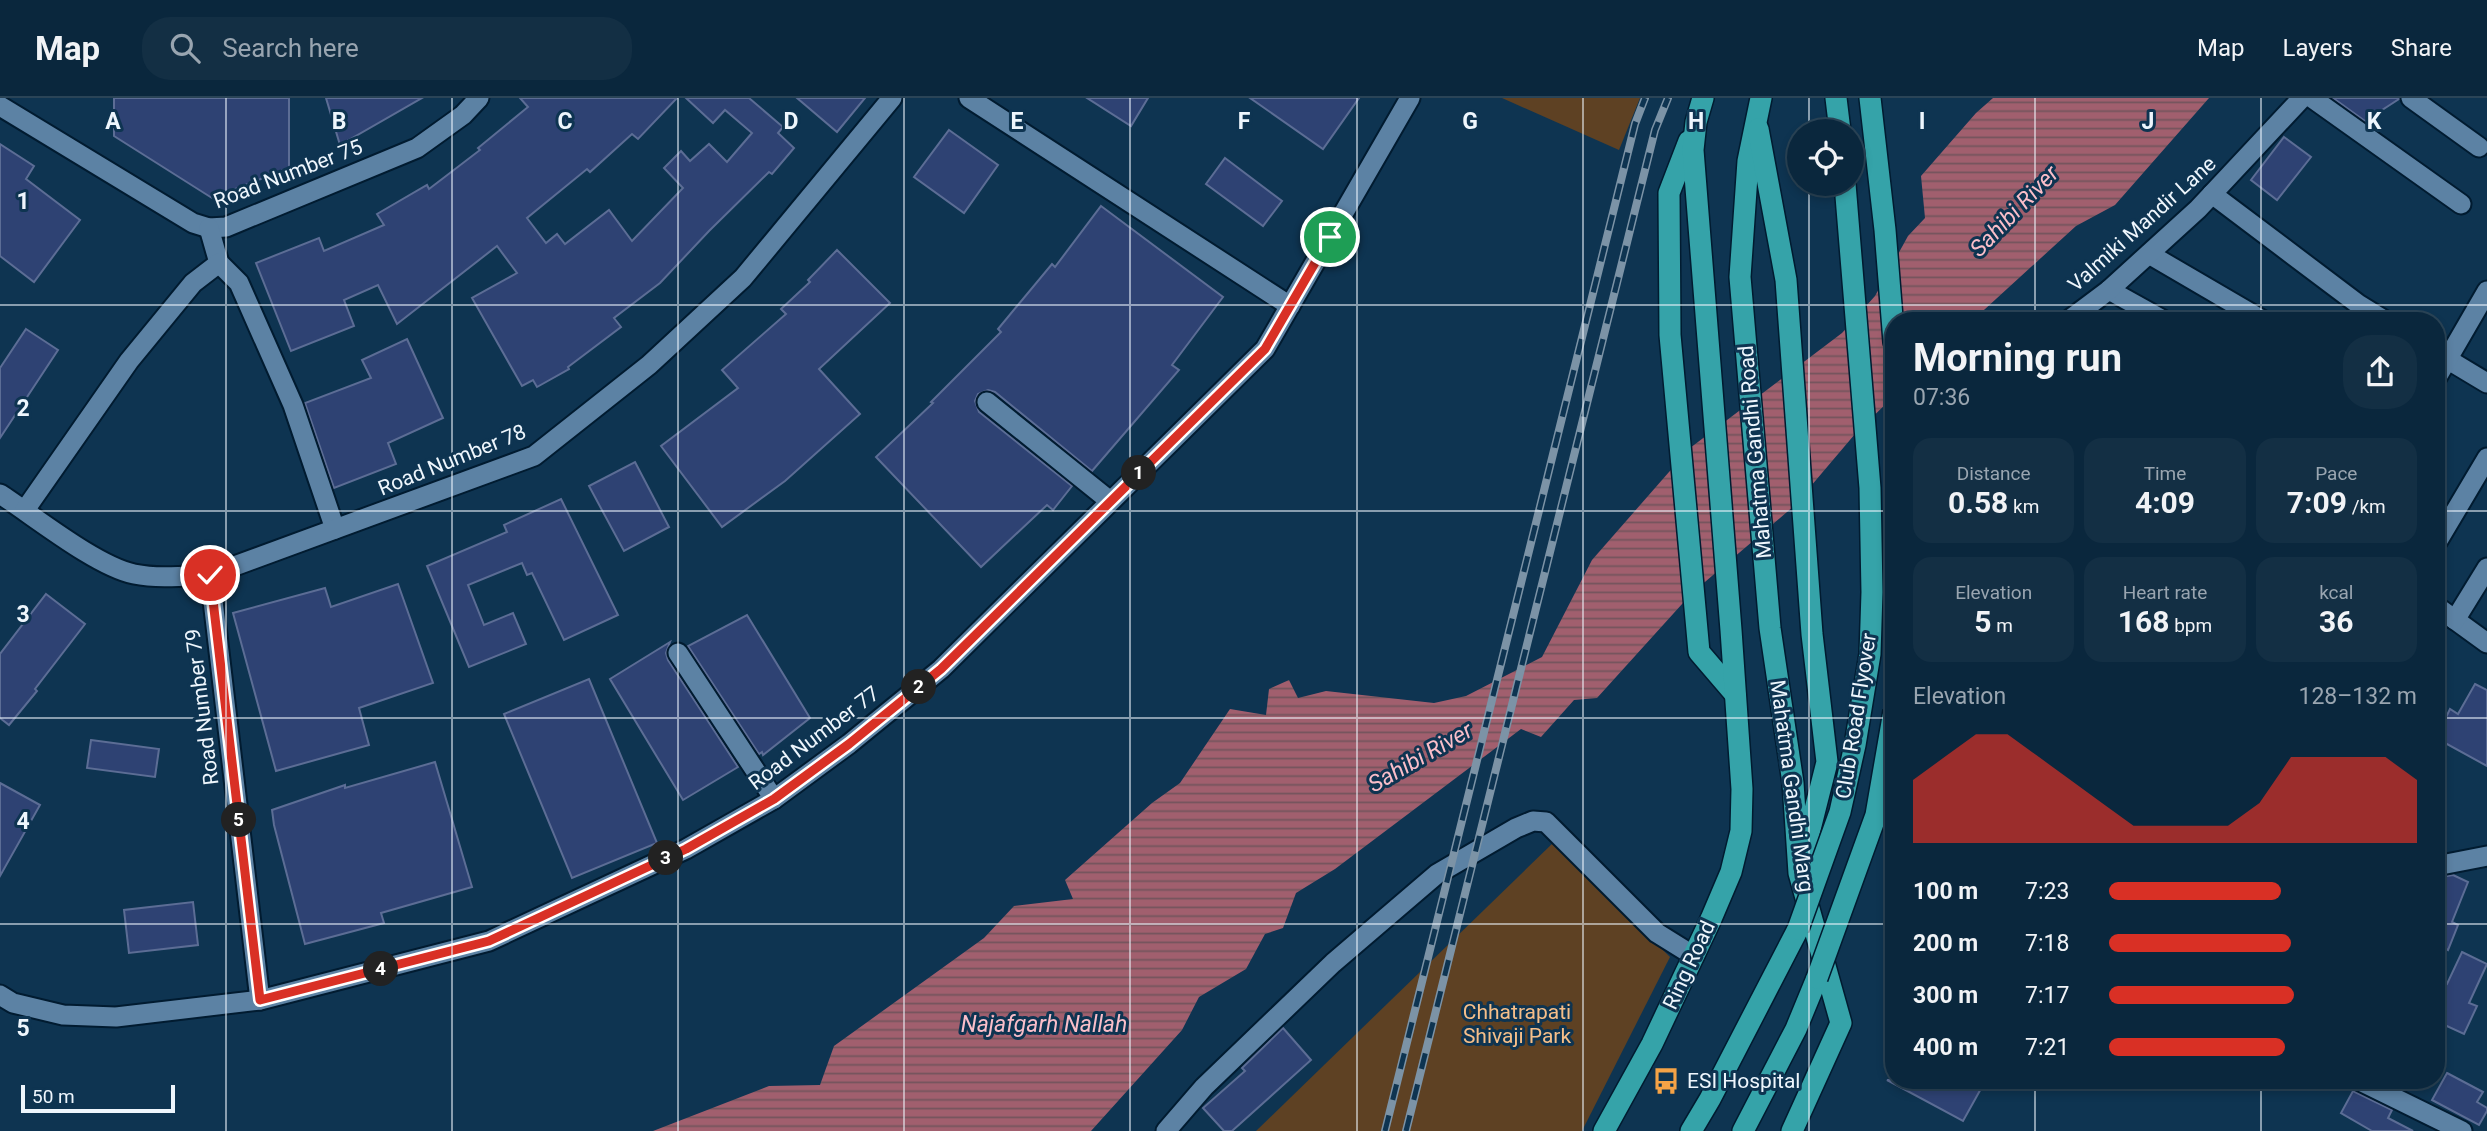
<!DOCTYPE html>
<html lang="en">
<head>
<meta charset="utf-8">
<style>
	:root { --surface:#0a273d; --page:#132f44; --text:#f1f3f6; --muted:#99a5b0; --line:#2a4457; --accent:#d93025 }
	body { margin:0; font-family:Roboto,sans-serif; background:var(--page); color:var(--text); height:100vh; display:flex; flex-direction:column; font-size:26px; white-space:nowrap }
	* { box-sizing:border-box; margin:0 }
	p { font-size:23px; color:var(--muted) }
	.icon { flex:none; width:38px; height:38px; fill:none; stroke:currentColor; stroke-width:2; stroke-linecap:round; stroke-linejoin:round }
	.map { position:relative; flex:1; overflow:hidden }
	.sheet { position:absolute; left:1885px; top:214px; width:560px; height:777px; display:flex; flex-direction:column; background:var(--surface); border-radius:28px; box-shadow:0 4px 10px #0003,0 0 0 2px var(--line) }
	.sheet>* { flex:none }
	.fabs { position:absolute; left:1787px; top:21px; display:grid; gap:14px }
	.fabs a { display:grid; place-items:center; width:77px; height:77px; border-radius:50%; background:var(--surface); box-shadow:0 4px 10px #0003,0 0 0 2px var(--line); font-size:35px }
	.scale { position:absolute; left:21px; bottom:18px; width:154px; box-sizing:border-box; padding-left:7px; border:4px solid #eef6fd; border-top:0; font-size:19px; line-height:24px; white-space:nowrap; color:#eef6fd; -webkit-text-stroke:5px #0e3451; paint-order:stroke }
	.pin { position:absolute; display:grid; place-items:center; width:60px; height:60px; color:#fff; margin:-30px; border:4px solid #fff; border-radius:50%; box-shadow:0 2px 7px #0007 }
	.km { position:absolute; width:35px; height:35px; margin:-18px; border-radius:50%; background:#222; color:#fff; font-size:19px; line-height:35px; text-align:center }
	.round { display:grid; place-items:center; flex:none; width:74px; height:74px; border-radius:28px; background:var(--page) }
	.head { display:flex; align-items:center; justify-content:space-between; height:119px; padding:0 28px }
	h1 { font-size:38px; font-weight:700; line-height:52px }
	.figures { display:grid; grid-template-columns:repeat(3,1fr); gap:10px; height:119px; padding:7px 28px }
	.figures div { display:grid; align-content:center; border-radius:18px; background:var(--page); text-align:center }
	.figures b { font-size:30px; font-weight:700 }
	.figures small { font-size:19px; font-weight:400 }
	.figures p { font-size:19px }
	.chart { height:196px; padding:14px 28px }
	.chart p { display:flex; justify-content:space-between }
	.chart svg { width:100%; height:126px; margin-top:7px; fill:var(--accent); opacity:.7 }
	ul { padding:0 28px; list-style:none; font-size:23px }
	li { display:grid; grid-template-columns:112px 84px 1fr; align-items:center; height:52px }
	li i { height:18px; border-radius:9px; background:var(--accent) }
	header { display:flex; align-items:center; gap:42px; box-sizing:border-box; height:98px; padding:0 35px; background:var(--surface); border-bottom:2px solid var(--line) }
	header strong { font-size:33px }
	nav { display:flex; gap:38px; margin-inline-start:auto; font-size:24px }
	.search { width:490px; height:63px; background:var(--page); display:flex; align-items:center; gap:18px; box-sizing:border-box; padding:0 24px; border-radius:28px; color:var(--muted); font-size:26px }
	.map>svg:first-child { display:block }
	.green { fill:#5e4123 }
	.water { fill:url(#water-rules) }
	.building { fill:#2e4273; stroke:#5c6d95; stroke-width:2 }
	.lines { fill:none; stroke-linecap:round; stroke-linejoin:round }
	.minor-casing { stroke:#011b30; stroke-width:23 }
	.major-casing { stroke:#011b30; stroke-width:24 }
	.minor { stroke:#5c82a4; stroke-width:19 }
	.major { stroke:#35a3a9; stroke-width:21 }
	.rail-casing { stroke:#7c93a6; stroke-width:8 }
	.rail { stroke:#0e3451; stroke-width:5; stroke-dasharray:16; stroke-linecap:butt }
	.major-bridge-casing { stroke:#011b30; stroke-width:24; stroke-linecap:butt }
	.major-bridge { stroke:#35a3a9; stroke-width:21 }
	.route-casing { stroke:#fff; stroke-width:14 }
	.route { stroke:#d93025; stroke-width:9 }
	.grid { fill:none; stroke:#eef6fd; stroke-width:2; stroke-opacity:0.55 }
	.labels { text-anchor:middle; stroke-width:6; stroke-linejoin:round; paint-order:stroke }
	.street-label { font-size:21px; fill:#eef6fd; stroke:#0e3451 }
	.park-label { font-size:21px; fill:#f6bf89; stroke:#0e3451 }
	.poi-label { font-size:21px; fill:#eef6fd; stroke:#0e3451; text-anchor:start }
	.water-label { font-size:23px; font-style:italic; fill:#fabec9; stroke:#0e3451 }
	.grid-label { font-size:23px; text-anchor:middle; font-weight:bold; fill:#eef6fd; stroke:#0e3451; stroke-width:6; stroke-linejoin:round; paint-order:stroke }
</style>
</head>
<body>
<header>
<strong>Map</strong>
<div class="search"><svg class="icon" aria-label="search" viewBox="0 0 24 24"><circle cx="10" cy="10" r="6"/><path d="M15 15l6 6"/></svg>Search here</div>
<nav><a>Map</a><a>Layers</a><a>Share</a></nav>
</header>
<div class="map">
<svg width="2487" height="1033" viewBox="0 0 2487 1033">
	<defs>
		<pattern id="water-rules" width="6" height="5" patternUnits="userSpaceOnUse" patternTransform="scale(1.75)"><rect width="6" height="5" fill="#a15f6e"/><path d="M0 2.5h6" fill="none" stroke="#74545d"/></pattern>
	</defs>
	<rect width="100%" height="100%" fill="#0e3451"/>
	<g class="green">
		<polygon points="1502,0 1640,0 1619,52"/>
		<polygon points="1554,744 1670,859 1582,1033 1256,1033"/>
	</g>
	<polygon class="water" points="1993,0 2209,0 2115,107 2076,128 1973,222 1894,222 1893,299 1855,336 1794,408 1692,495 1597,600 1574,602 1541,639 1521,631 1335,771 1296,795 1283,830 1265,836 1246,871 1199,899 1182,932 1091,1033 653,1033 769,988 820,987 834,948 984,840 1014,808 1073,801 1065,782 1152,705 1180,685 1230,611 1266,617 1269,591 1289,582 1298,600 1326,593 1434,605 1466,598 1542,559 1592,462 1690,350 1842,235 1875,198 1908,138 1925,120 1921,78 1976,15"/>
	<g class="building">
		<polygon points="114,0 289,0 289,70 212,100 114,38"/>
		<polygon points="326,0 422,0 340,47"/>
		<polygon points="520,0 677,0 638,41 632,36 590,74 587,71 527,120 546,145 557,136 565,146 609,112 632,143 683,90 664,70 681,53 690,63 709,46 727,64 752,35 725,12 713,25 686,0 749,0 783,29 778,35 794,50 772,76 769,74 709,133 660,185 614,220 621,229 568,269 569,271 537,289 533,282 522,288 472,200 517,175 497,148 397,226 378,187 344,202 354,228 291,253 256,165 319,140 324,153 384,127 377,116 427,87 429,91 480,52 478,50 528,9"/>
		<polygon points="797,0 865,0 837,34"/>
		<polygon points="1087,0 1148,0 1131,28"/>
		<polygon points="1250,0 1359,0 1323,51"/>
		<polygon points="2333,0 2399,0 2399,1 2365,23"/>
		<polygon points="949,32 998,67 964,115 914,79"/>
		<polygon points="2284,39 2311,59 2277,102 2251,82"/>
		<polygon points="0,46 34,68 26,81 80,122 34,184 0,158"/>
		<polygon points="1225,60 1282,103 1263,128 1206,86"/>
		<polygon points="1101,108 1223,199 1172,267 1179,272 1092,373 995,294 988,292 978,296 975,303 979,314 1072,388 1053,412 1047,407 981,469 876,359 933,305 931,304 1001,234 998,231 1052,166 1055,169"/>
		<polygon points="837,152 890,205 819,271 860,316 785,383 722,429 661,348 738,290 722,272 786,216 781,211 810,184 808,182"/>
		<polygon points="26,231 58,252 0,340 0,270"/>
		<polygon points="407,241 443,320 388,345 396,366 334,390 305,305 371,280 362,262"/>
		<polygon points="635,364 669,429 624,453 589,388"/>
		<polygon points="561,401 618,517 564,542 532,475 527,477 522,465 468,487 484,527 513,515 526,546 469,569 427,468 507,434 504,427"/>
		<polygon points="398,486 433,585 359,610 369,647 276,673 233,515 325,490 331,509"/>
		<polygon points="46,496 85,526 35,591 37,593 9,627 0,620 0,556"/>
		<polygon points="747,517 810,620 763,657 762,654 759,656 688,548"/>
		<polygon points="670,544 666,555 668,562 738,669 683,702 610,581"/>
		<polygon points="589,581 657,745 572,780 504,616"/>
		<polygon points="2475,586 2487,592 2487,668 2436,640 2450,611 2458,616"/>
		<polygon points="91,642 159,651 155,679 87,670"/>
		<polygon points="435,664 472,789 381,815 384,825 305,846 274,727 272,712 345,687 345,690"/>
		<polygon points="0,685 40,707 0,778"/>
		<polygon points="2453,777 2468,784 2452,824 2458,827 2448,852 2442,849 2437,862 2436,780"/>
		<polygon points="193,804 198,847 129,855 124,812"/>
		<polygon points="2462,854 2487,866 2469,905 2477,908 2464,936 2436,923 2436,881 2447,886"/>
		<polygon points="1283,930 1311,962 1232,1033 1224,1033 1203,1010 1245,973 1242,970"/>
		<polygon points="2447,975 2483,994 2477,1004 2487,1010 2487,1013 2479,1027 2432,1002"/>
		<polygon points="1887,982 1975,982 1983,987 1963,1023"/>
		<polygon points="2353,993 2392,1012 2388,1020 2413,1033 2372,1033 2341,1015"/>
	</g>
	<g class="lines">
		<defs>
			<g id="minor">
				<polyline points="969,0 1290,208"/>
				<polyline points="2312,0 2461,106"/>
				<polyline points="2411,0 2479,49"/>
				<polyline points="0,8 193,125 209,130 226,129 417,50 463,17 479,0"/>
				<polyline points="2212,96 2358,206 2384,222"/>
				<polyline points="209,130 219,165 239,185 293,307 335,431"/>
				<polyline points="2149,156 2262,222"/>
				<polyline points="2109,192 2163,222"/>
				<polyline points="2069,222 2109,192 2198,111 2302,0"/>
				<polyline points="2437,255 2487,285"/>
				<polyline points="2436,281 2487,193"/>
				<polyline points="987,304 1110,403"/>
				<path d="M0 396C34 418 96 468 134 476 159 481 185 478 210 477L534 358 649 267 743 180 892 0"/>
				<polyline points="25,412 129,263 193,185 219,165"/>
				<polyline points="2436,446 2487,360"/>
				<polyline points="210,477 260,902"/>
				<polyline points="2436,508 2487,545"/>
				<polyline points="2455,522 2487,470"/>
				<polyline points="678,555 774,701"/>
				<polyline points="2436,768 2487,758"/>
				<polyline points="0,897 13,905 63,917 116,919 260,902 489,843 686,751 774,701 849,646 941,571 1265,251 1410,0"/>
				<polyline points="2358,982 2462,1033"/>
				<polyline points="1166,1033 1204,989 1333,865 1437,776 1516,730 1533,723 1546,724 1657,835 1694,858"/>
			</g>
			<g id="major">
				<polyline points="1761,0 1748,63 1740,179 1770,530 1793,685 1799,775 1841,925 1792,1033"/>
				<polyline points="1836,0 1840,33"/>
				<polyline points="1870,0 1885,132 1894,244"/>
				<polyline points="1758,31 1786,182 1812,536 1827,664 1804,755"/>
				<polyline points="1689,43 1669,95 1670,237 1699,554 1735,596"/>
				<polyline points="1604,1033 1652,946 1711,821 1731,774 1741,733 1742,691 1731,532 1693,52 1696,24 1703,0"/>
				<polyline points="1691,1033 1710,1001 1798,831"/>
				<polyline points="1743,1033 1796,931 1817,880"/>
			</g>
		</defs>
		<use href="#minor" class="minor-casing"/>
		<use href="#major" class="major-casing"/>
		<use href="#minor" class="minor"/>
		<use href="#major" class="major"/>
		<defs>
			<g id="rail">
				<polyline points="1385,1033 1635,26 1645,0"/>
				<polyline points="1406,1033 1655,32 1668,0"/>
			</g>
		</defs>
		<use href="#rail" class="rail-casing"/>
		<use href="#rail" class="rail"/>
		<defs>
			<g id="major-bridge">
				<polyline points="1798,831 1840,714 1855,647 1870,556 1872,494 1870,390 1845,86"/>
				<polyline points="1817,880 1876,717 1894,613"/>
			</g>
		</defs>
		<use href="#major-bridge" class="major-bridge-casing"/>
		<use href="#major-bridge" class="major-bridge"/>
	</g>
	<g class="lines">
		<defs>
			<polyline id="route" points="210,477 260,902 489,843 686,751 774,701 849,646 941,571 1265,251 1330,139"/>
		</defs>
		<use href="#route" class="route-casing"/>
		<use href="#route" class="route"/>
	</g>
	<path class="grid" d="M226 0V1033M452 0V1033M678 0V1033M904 0V1033M1130 0V1033M1357 0V1033M1583 0V1033M1809 0V33M2035 0V222M2261 0V222M1809 86V1033M0 207H2487M0 413H1894M2436 413H2487M0 620H1894M2436 620H2487M0 826H1894M2436 826H2487M2035 982V1033M2261 982V1033"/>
	<defs>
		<symbol id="bus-bare" viewBox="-9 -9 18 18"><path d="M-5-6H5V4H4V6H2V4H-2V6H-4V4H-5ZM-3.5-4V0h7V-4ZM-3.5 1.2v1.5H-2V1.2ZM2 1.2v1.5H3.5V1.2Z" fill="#f5a346" stroke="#0e3451" stroke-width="2.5" paint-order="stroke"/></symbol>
	</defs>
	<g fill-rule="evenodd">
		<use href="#bus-bare" x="1647" y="964" width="38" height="38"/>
	</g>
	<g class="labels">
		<g class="street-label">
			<text transform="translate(288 76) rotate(-21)" y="7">Road Number 75</text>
			<text transform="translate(2142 126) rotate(-42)" y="7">Valmiki Mandir Lane</text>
			<text transform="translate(1755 354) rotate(-95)" y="7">Mahatma Gandhi Road</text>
			<text transform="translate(452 362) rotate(-22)" y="7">Road Number 78</text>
			<text transform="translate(202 609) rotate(-97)" y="7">Road Number 79</text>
			<text transform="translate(1856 618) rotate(-81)" y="7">Club Road Flyover</text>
			<text transform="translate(814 640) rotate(-37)" y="7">Road Number 77</text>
			<text transform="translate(1792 688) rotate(82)" y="7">Mahatma Gandhi Marg</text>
			<text transform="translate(1689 867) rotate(-65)" y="7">Ring Road</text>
		</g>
		<g class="park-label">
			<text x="1517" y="921">Chhatrapati<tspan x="1517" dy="24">Shivaji Park</tspan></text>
		</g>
		<g class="poi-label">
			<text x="1687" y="990">ESI Hospital</text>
		</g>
		<g class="water-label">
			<text transform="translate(2014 113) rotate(-46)" y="8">Sahibi River</text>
			<text transform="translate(1420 659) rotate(-30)" y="8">Sahibi River</text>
			<text x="1044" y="934">Najafgarh Nallah</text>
		</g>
	</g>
	<g class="grid-label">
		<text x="113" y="31">A</text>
		<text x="339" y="31">B</text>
		<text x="565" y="31">C</text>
		<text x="791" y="31">D</text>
		<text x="1017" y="31">E</text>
		<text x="1244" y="31">F</text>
		<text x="1470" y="31">G</text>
		<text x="1696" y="31">H</text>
		<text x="1922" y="31">I</text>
		<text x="2148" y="31">J</text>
		<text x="2374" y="31">K</text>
		<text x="23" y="111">1</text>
		<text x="23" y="318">2</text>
		<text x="23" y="524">3</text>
		<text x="23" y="731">4</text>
		<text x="23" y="938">5</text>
	</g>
</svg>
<div class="fabs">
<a><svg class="icon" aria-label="locate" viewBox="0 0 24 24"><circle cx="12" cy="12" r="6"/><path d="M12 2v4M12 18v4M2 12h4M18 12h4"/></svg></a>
</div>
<div class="scale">50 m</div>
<div class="pin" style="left:1330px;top:139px;background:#1e9e55"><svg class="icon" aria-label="arrive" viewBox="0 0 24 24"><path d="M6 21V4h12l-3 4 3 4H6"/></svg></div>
<div class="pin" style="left:210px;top:477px;background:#d93025"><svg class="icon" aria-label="check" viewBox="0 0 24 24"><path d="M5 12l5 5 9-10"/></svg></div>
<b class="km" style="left:1139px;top:375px">1</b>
<b class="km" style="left:919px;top:589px">2</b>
<b class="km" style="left:666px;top:760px">3</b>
<b class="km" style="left:381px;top:871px">4</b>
<b class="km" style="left:239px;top:722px">5</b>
<section class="sheet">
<div class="head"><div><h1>Morning run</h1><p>07:36</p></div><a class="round"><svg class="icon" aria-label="share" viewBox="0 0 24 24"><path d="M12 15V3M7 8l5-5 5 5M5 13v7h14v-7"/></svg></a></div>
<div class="figures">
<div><p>Distance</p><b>0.58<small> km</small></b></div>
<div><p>Time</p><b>4:09</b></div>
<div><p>Pace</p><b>7:09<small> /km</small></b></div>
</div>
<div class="figures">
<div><p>Elevation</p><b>5<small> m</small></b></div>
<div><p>Heart rate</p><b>168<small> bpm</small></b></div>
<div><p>kcal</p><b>36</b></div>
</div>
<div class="chart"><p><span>Elevation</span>128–132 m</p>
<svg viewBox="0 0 160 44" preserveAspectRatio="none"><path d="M0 44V22L10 14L20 6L30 6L40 14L50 22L60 30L70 38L80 38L90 38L100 38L110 30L120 14L130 14L140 14L150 14L160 22V44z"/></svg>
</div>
<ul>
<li><b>100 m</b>7:23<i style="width:56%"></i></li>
<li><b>200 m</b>7:18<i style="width:59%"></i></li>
<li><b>300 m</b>7:17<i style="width:60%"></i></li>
<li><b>400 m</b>7:21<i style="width:57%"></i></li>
</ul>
</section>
</div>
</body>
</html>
